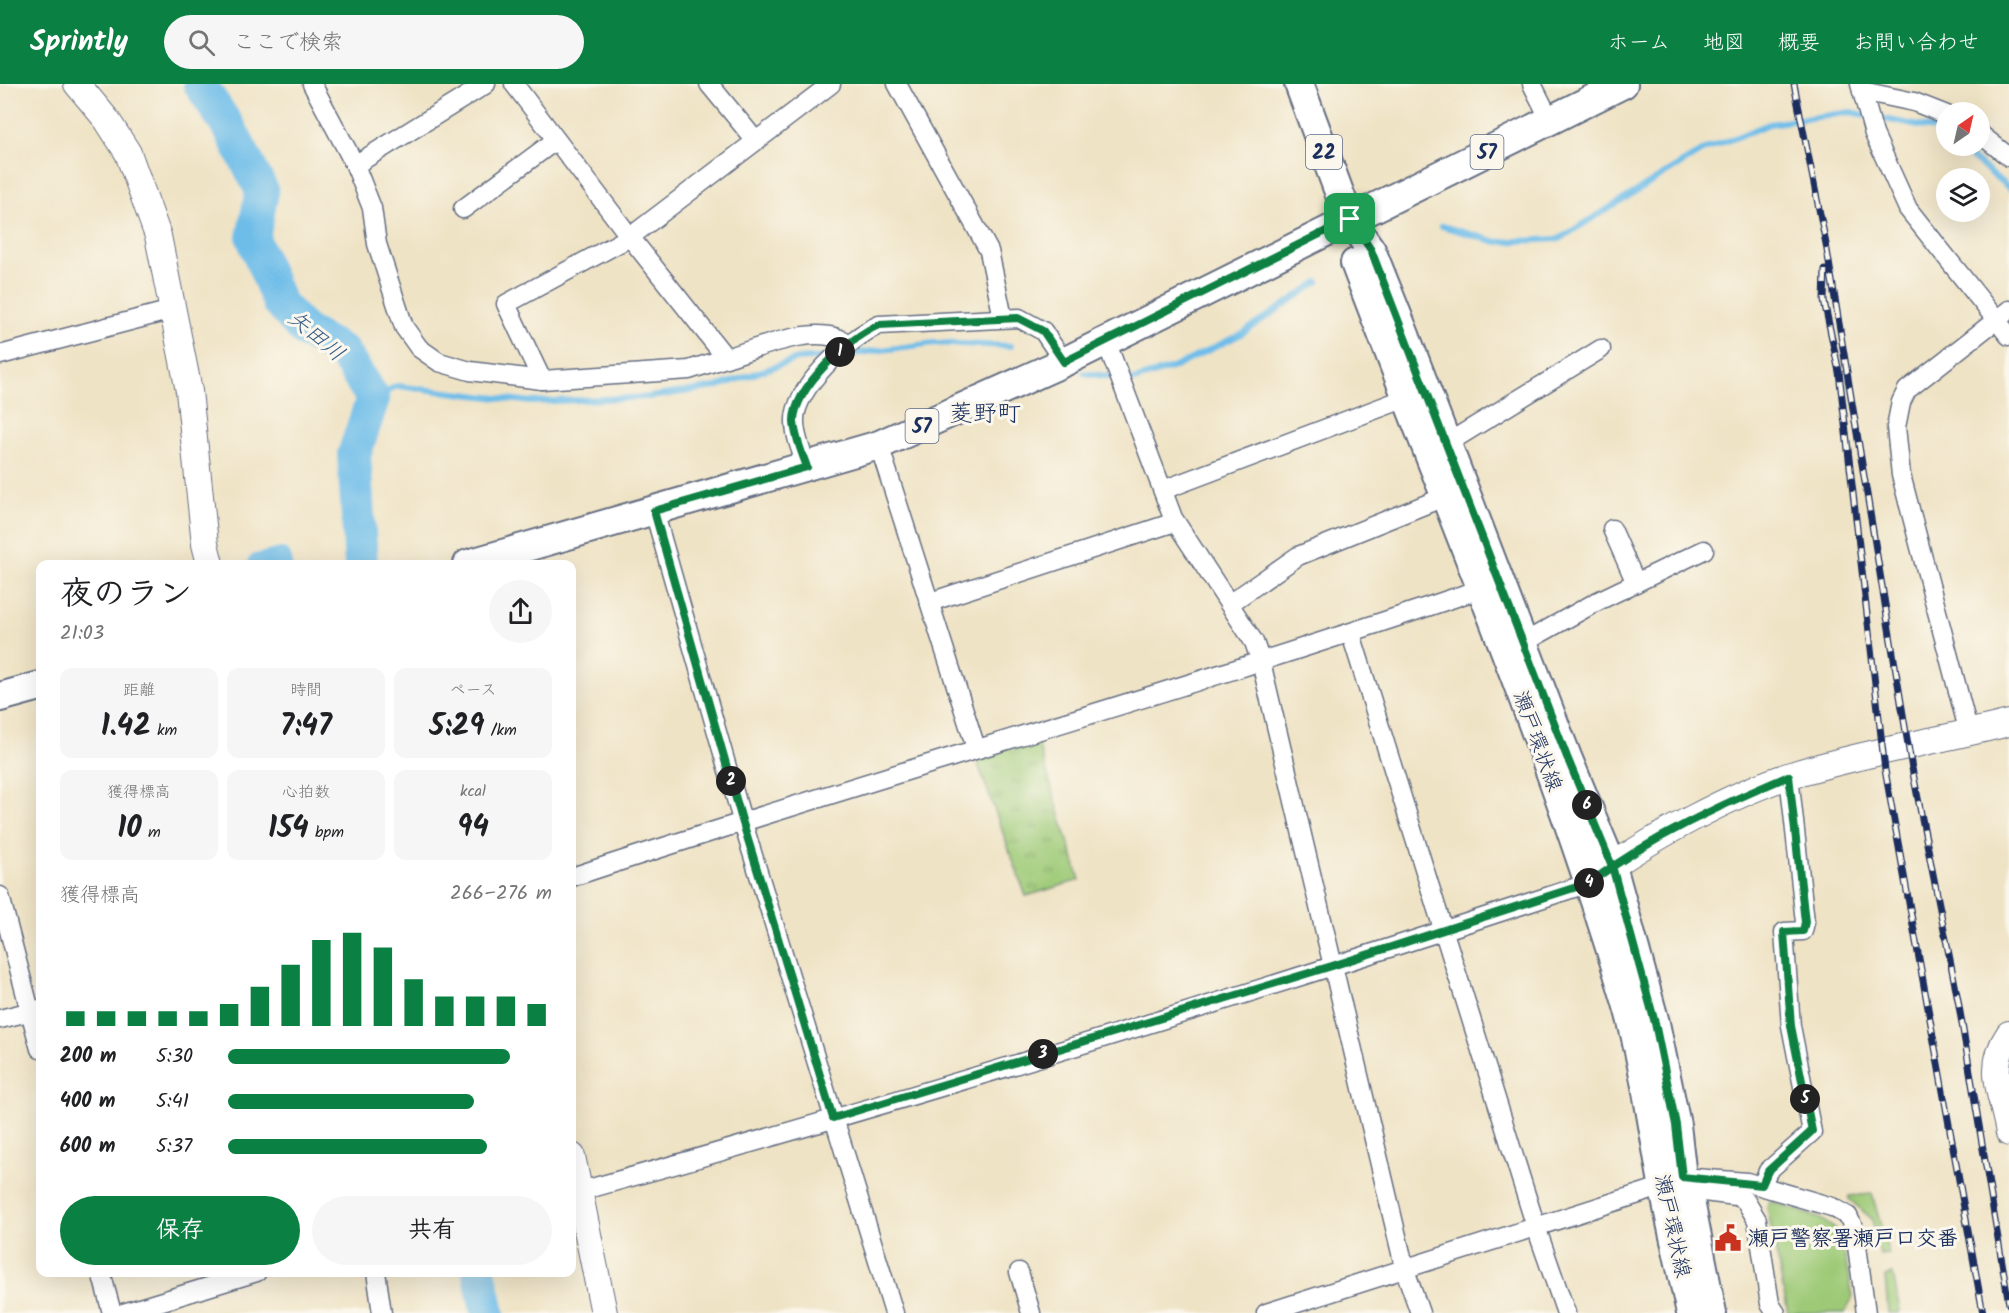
<!DOCTYPE html>
<html lang="ja">
<head>
<meta charset="utf-8">
<style>
	:root { --surface:#fff; --page:#f6f6f6; --text:#202124; --muted:#757577; --accent:#0b8043 }
	body { margin:0; font-family:Kalam,"Klee One",sans-serif; background:var(--page); color:var(--text); height:100vh; display:flex; flex-direction:column; font-size:22px; white-space:nowrap }
	* { box-sizing:border-box; margin:0 }
	p { font-size:20px; color:var(--muted) }
	.icon { flex:none; width:33px; height:33px; fill:none; stroke:currentColor; stroke-width:2; stroke-linecap:round; stroke-linejoin:round }
	.map { position:relative; flex:1; overflow:hidden }
	.details { position:absolute; left:36px; top:476px; width:540px; height:717px; display:flex; flex-direction:column; background:var(--surface); border-radius:12px; box-shadow:0 6px 24px #0002 }
	.details>* { flex:none }
	.needle { width:39px; rotate:34deg }
	.controls { position:absolute; left:1936px; top:18px; display:grid; gap:12px }
	.controls a { display:grid; place-items:center; width:54px; height:54px; border-radius:50%; background:var(--surface); box-shadow:0 6px 24px #0002; font-size:30px }
	.pin { position:absolute; display:grid; place-items:center; width:51px; height:51px; color:#fff; margin:-26px; border-radius:12px; box-shadow:0 3px 9px #0006 }
	.km { position:absolute; width:30px; height:30px; margin:-15px; border-radius:50%; background:#222; color:#fff; font-size:16px; line-height:30px; text-align:center }
	.round { display:grid; place-items:center; flex:none; width:63px; height:63px; border-radius:32px; background:var(--page) }
	.overview { display:flex; align-items:center; justify-content:space-between; height:102px; padding:0 24px }
	h1 { font-size:33px; font-weight:800; line-height:45px }
	.stats { display:grid; grid-template-columns:repeat(3,1fr); gap:9px; height:102px; padding:6px 24px }
	.stats div { display:grid; align-content:center; border-radius:12px; background:var(--page); text-align:center }
	.stats b { font-size:30px; font-weight:800 }
	.stats small { font-size:16px; font-weight:400 }
	.stats p { font-size:16px }
	.chart { height:168px; padding:12px 24px }
	.chart p { display:flex; justify-content:space-between }
	.chart svg { width:100%; height:108px; margin-top:6px; stroke:var(--accent); stroke-width:6 }
	.primary-button { display:flex; gap:12px; margin-top:auto; padding:12px 24px }
	.primary-button a { flex:1; height:69px; border-radius:36px; background:var(--accent); color:#fff; font-size:24px; font-weight:800; line-height:69px; text-align:center }
	.primary-button a+a { background:var(--page); color:var(--text) }
	ul { padding:0 24px; list-style:none; font-size:20px }
	li { display:grid; grid-template-columns:96px 72px 1fr; align-items:center; height:45px }
	li i { height:15px; border-radius:8px; background:var(--accent) }
	header { display:flex; align-items:center; gap:36px; box-sizing:border-box; height:84px; padding:0 30px; background:var(--accent); color:#fff }
	header strong { font-size:28px }
	nav { display:flex; gap:33px; margin-inline-start:auto; font-size:21px }
	.search { width:420px; height:54px; background:var(--page); display:flex; align-items:center; gap:15px; box-sizing:border-box; padding:0 21px; border-radius:33px; color:var(--muted); font-size:22px }
	.map>svg:first-child { display:block }
	.grass { fill:url(#grass-tufts); stroke:#5c7c6a; stroke-width:1.5 }
	.garden { fill:#9eca77; stroke:#5c7c6a; stroke-width:1.5 }
	.lines { fill:none; stroke-linecap:round; stroke-linejoin:round }
	.stream { stroke:#6ebde9; stroke-width:6 }
	.canal { stroke:#6ebde9; stroke-width:20 }
	.river { stroke:#6ebde9; stroke-width:34 }
	.street-casing { stroke:#656e82; stroke-width:21 }
	.secondary-casing { stroke:#656e82; stroke-width:28 }
	.primary-casing { stroke:#656e82; stroke-width:32 }
	.street { stroke:#fff; stroke-width:18 }
	.secondary { stroke:#fff; stroke-width:26 }
	.primary { stroke:#fff; stroke-width:28 }
	.rail-casing { stroke:#1b2f5e; stroke-width:7 }
	.rail { stroke:#fbf7ec; stroke-width:4.5; stroke-dasharray:14; stroke-linecap:butt }
	.route-casing { stroke:#fff; stroke-width:12 }
	.route { stroke:#0b8043; stroke-width:8 }
	.labels { text-anchor:middle; stroke-width:6; stroke-linejoin:round; paint-order:stroke }
	.shield { fill:#fbf7ec; stroke:#5e6b89; stroke-width:1.5 }
	.shield-label { font-size:20px; font-weight:bold; fill:#1b2f5e }
	.street-label { font-size:21px; fill:#1b2f5e; stroke:#fbf7ec }
	.poi-label { font-size:21px; font-weight:bold; fill:#1b2f5e; stroke:#fbf7ec; text-anchor:start }
	.water-label { font-size:22px; font-style:italic; fill:#345a88; stroke:#fbf7ec }
	.quarter-label { font-size:24px; fill:#1b2f5e; stroke:#fbf7ec }
</style>
</head>
<body>
<header>
<strong>Sprintly</strong>
<div class="search"><svg class="icon" aria-label="search" viewBox="0 0 24 24"><circle cx="10" cy="10" r="6"/><path d="M15 15l6 6"/></svg>ここで検索</div>
<nav><a>ホーム</a><a>地図</a><a>概要</a><a>お問い合わせ</a></nav>
</header>
<div class="map">
<svg width="2009" height="1229" viewBox="0 0 2009 1229">
	<defs>
		<pattern id="grass-tufts" width="24" height="20" patternUnits="userSpaceOnUse" patternTransform="scale(1.5)"><rect width="24" height="20" fill="#9eca77"/><path d="M3 7l-1-3M5 7V3M7 7l1-3M15 17l-1-3M17 17v-4M19 17l1-3" fill="none" stroke="#80a465"/></pattern>
	</defs>
	<rect width="100%" height="100%" fill="#fbf7ec"/>
	<filter id="ink" filterUnits="userSpaceOnUse"><feTurbulence type="fractalNoise" baseFrequency=".0167" numOctaves="2"/><feDisplacementMap in="SourceGraphic" scale="12" xChannelSelector="R" yChannelSelector="G"/><feConvolveMatrix kernelMatrix="1 2 1 2 8 2 1 2 1" color-interpolation-filters="sRGB"/></filter>
	<filter id="wash" filterUnits="userSpaceOnUse"><feTurbulence type="fractalNoise" baseFrequency=".008" numOctaves="4" result="noise"/><feDisplacementMap in="SourceGraphic" scale="24" xChannelSelector="R" yChannelSelector="G"/><feGaussianBlur stdDeviation="1.35" result="paint"/><feColorMatrix in="noise" values="0 0 0 0 0 0 0 0 0 0 0 0 0 0 0 0 0 1.4 0 .05"/><feComposite in="paint" operator="in"/></filter>
	<g filter="url(#wash)">
		<rect width="100%" height="100%" fill="#efe3c5"/>
		<polygon class="grass" points="1036,653 1080,796 1026,812 975,672"/>
		<g class="garden">
			<polygon points="1872,1110 1889,1170 1880,1171 1872,1135 1849,1115 1849,1112"/>
			<polygon points="1770,1117 1821,1135 1835,1145 1841,1155 1853,1213 1845,1229 1788,1229 1767,1123"/>
			<polygon points="1893,1190 1900,1226 1899,1229 1888,1229 1885,1192"/>
		</g>
		<g class="lines">
			<g class="stream">
				<polyline points="1957,62 2009,104"/>
				<polyline points="1442,142 1497,158 1559,155 1702,67 1769,40 1851,28 1938,46 1947,54"/>
				<polyline points="844,271 934,259 1011,262"/>
				<polyline points="1084,289 1134,296 1175,283 1243,249 1318,198"/>
				<polyline points="373,314 397,302 532,318 649,313 716,303 797,275 828,273"/>
			</g>
			<polyline class="canal" points="257,480 281,474 283,480"/>
			<g class="river">
				<polyline points="200,0 231,47 262,107 253,154 279,219 305,247 342,267 373,314 354,371 361,480"/>
				<polyline points="479,1188 488,1229"/>
			</g>
		</g>
	</g>
	<g filter="url(#ink)">
		<g class="lines">
			<defs>
				<g id="street">
					<polyline points="312,0 355,81 372,124 377,160 404,243 419,264 439,278 470,287 542,296 689,286 726,274"/>
					<path d="M514 0 630 153 726 274C759 264 820 237 848 260"/>
					<polyline points="709,0 755,56"/>
					<polyline points="897,0 989,167 1003,234"/>
					<polyline points="1532,0 1550,36"/>
					<polyline points="1860,0 1874,50 1908,125 2009,252"/>
					<polyline points="1862,7 1914,18 1947,31"/>
					<polyline points="1980,50 2009,73"/>
					<polyline points="355,81 486,0"/>
					<polyline points="463,125 556,56"/>
					<polyline points="1106,257 1173,434 1254,558 1261,578 1405,1186 1420,1229"/>
					<polyline points="0,271 172,226"/>
					<polyline points="542,296 506,220 630,153 831,0"/>
					<polyline points="1446,360 1601,265"/>
					<polyline points="879,361 976,664"/>
					<path d="M807 383C802 369 795 353 795 338 793 305 850 253 879 241L1019 234 1043 247 1064 278"/>
					<polyline points="1163,406 1406,314"/>
					<polyline points="654,427 742,736 894,1229"/>
					<polyline points="1612,445 1636,499"/>
					<polyline points="930,518 1175,438"/>
					<polyline points="1229,520 1298,472 1444,413"/>
					<polyline points="1351,550 1536,1143 1566,1229"/>
					<polyline points="1523,559 1598,517 1704,466"/>
					<polyline points="1969,649 1901,391 1896,343 1901,318 1907,306 2009,226"/>
					<path d="M572 793C873 693 1180 608 1480 505"/>
					<polyline points="0,812 40,965"/>
					<polyline points="0,935 40,925"/>
					<polyline points="1762,1101 1768,1087 1812,1048 1791,942 1784,848 1803,847 1805,838 1789,692"/>
					<polyline points="1680,1105 1736,1112 1745,1116 1757,1136 1770,1220 1776,1229"/>
					<path d="M581 1107C919 1013 1255 909 1589 799"/>
					<polyline points="101,1188 112,1229"/>
					<polyline points="376,1188 382,1229"/>
					<polyline points="1019,1188 1031,1229"/>
					<polyline points="123,1229 257,1188"/>
					<polyline points="1266,1229 1664,1102 1682,1093 1747,1098 1832,1123 1848,1132 1855,1147 1866,1229"/>
				</g>
				<g id="secondary">
					<polyline points="77,0 107,36 128,69 158,152 189,307 205,460 210,480"/>
					<path d="M1597 793C1645 757 1734 709 1791 691 1862 669 1937 657 2009 639"/>
					<path d="M2009 950C1985 985 2003 1011 2009 1049"/>
					<polyline points="572,1072 604,1229"/>
				</g>
				<g id="primary">
					<polyline points="1299,0 1349,135 1371,166 1403,246 1567,673 1612,782 1655,939 1676,1041 1682,1093 1688,1107 1712,1229"/>
					<path d="M1355 179C1448 425 1552 667 1627 919 1644 978 1652 1039 1663 1099 1671 1142 1682 1186 1691 1229"/>
					<polyline points="468,480 879,361 1064,278 1623,0"/>
					<polyline points="0,613 40,602"/>
				</g>
			</defs>
			<use href="#street" class="street-casing"/>
			<use href="#secondary" class="secondary-casing"/>
			<use href="#primary" class="primary-casing"/>
			<use href="#street" class="street"/>
			<use href="#secondary" class="secondary"/>
			<use href="#primary" class="primary"/>
			<defs>
				<g id="rail">
					<polyline points="1794,0 1826,160 1911,679 1958,916 2009,1220"/>
					<polyline points="1825,186 1824,217 1839,288 1885,686 1983,1229"/>
				</g>
			</defs>
			<use href="#rail" class="rail-casing"/>
			<use href="#rail" class="rail"/>
		</g>
	</g>
	<g class="lines" filter="url(#ink)">
		<defs>
			<path id="route" d="M1350 135 1064 278 1043 247 1018 234 879 241C850 252 793 305 794 338 795 353 802 369 807 383L654 427 742 736 833 1034 1332 882 1589 799C1650 754 1720 721 1789 692L1805 838 1803 847 1784 848 1791 942 1812 1047 1768 1087 1762 1101 1682 1093 1676 1041 1655 939 1612 782 1567 673 1371 166 1350 135"/>
		</defs>
		<use href="#route" class="route-casing"/>
		<use href="#route" class="route"/>
	</g>
	<defs>
		<symbol id="civic-bare" viewBox="-9 -9 18 18"><path d="M-.6-6.5H3V-4.5H.6V-3L4-1V1h2V6H-6V1h2V-1L-.6-3ZM-1.2 2.5V6h2.4V2.5Z" fill="#c8321e" stroke="#fbf7ec" stroke-width="2.5" paint-order="stroke"/></symbol>
	</defs>
	<g fill-rule="evenodd">
		<use href="#civic-bare" x="1709" y="1135" width="38" height="38"/>
	</g>
	<g class="labels">
		<g class="shield">
			<rect x="1306" y="51" width="36" height="34" rx="4.5"/>
			<rect x="1470.5" y="51" width="33" height="34" rx="4.5"/>
			<rect x="905.5" y="325" width="33" height="34" rx="4.5"/>
		</g>
		<g class="shield-label">
			<text x="1324" y="75">22</text>
			<text x="1487" y="75">57</text>
			<text x="922" y="349">57</text>
		</g>
		<g class="street-label">
			<text transform="translate(1538 657) rotate(70)" y="7">瀬戸環状線</text>
			<text transform="translate(1673 1142) rotate(78)" y="7">瀬戸環状線</text>
		</g>
		<g class="poi-label">
			<text x="1748" y="1161">瀬戸警察署瀬戸口交番</text>
		</g>
		<g class="water-label">
			<text transform="translate(317 251) rotate(40)" y="8">矢田川</text>
		</g>
		<g class="quarter-label">
			<text x="985" y="337">菱野町</text>
		</g>
	</g>
</svg>
<div class="controls">
<a><svg class="needle" viewBox="-14 -14 28 28"><path d="M0-13l5 13h-10z" fill="#e53935"/><path d="M0 13l5-13h-10z" fill="#757577"/></svg></a>
<a><svg class="icon" aria-label="layers" viewBox="0 0 24 24"><path d="M12 4l9 5-9 5-9-5zM3 14l9 5 9-5"/></svg></a>
</div>
<div class="pin" style="left:1350px;top:135px;background:#1e9e55"><svg class="icon" aria-label="arrive" viewBox="0 0 24 24"><path d="M6 21V4h12l-3 4 3 4H6"/></svg></div>
<b class="km" style="left:840px;top:268px">1</b>
<b class="km" style="left:731px;top:697px">2</b>
<b class="km" style="left:1043px;top:970px">3</b>
<b class="km" style="left:1589px;top:799px">4</b>
<b class="km" style="left:1805px;top:1015px">5</b>
<b class="km" style="left:1587px;top:721px">6</b>
<section class="details">
<div class="overview"><div><h1>夜のラン</h1><p>21:03</p></div><a class="round"><svg class="icon" aria-label="share" viewBox="0 0 24 24"><path d="M12 15V3M7 8l5-5 5 5M5 13v7h14v-7"/></svg></a></div>
<div class="stats">
<div><p>距離</p><b>1.42<small> km</small></b></div>
<div><p>時間</p><b>7:47</b></div>
<div><p>ペース</p><b>5:29<small> /km</small></b></div>
</div>
<div class="stats">
<div><p>獲得標高</p><b>10<small> m</small></b></div>
<div><p>心拍数</p><b>154<small> bpm</small></b></div>
<div><p>kcal</p><b>94</b></div>
</div>
<div class="chart"><p><span>獲得標高</span>266–276 m</p>
<svg viewBox="0 0 160 44" preserveAspectRatio="none"><path d="M5 44V38M15 44V38M25 44V38M35 44V38M45 44V38M55 44V35M65 44V28M75 44V19M85 44V9M95 44V6M105 44V12M115 44V25M125 44V32M135 44V32M145 44V32M155 44V35"/></svg>
</div>
<ul>
<li><b>200 m</b>5:30<i style="width:87%"></i></li>
<li><b>400 m</b>5:41<i style="width:76%"></i></li>
<li><b>600 m</b>5:37<i style="width:80%"></i></li>
</ul>
<div class="primary-button"><a>保存</a><a>共有</a></div>
</section>
</div>
</body>
</html>
